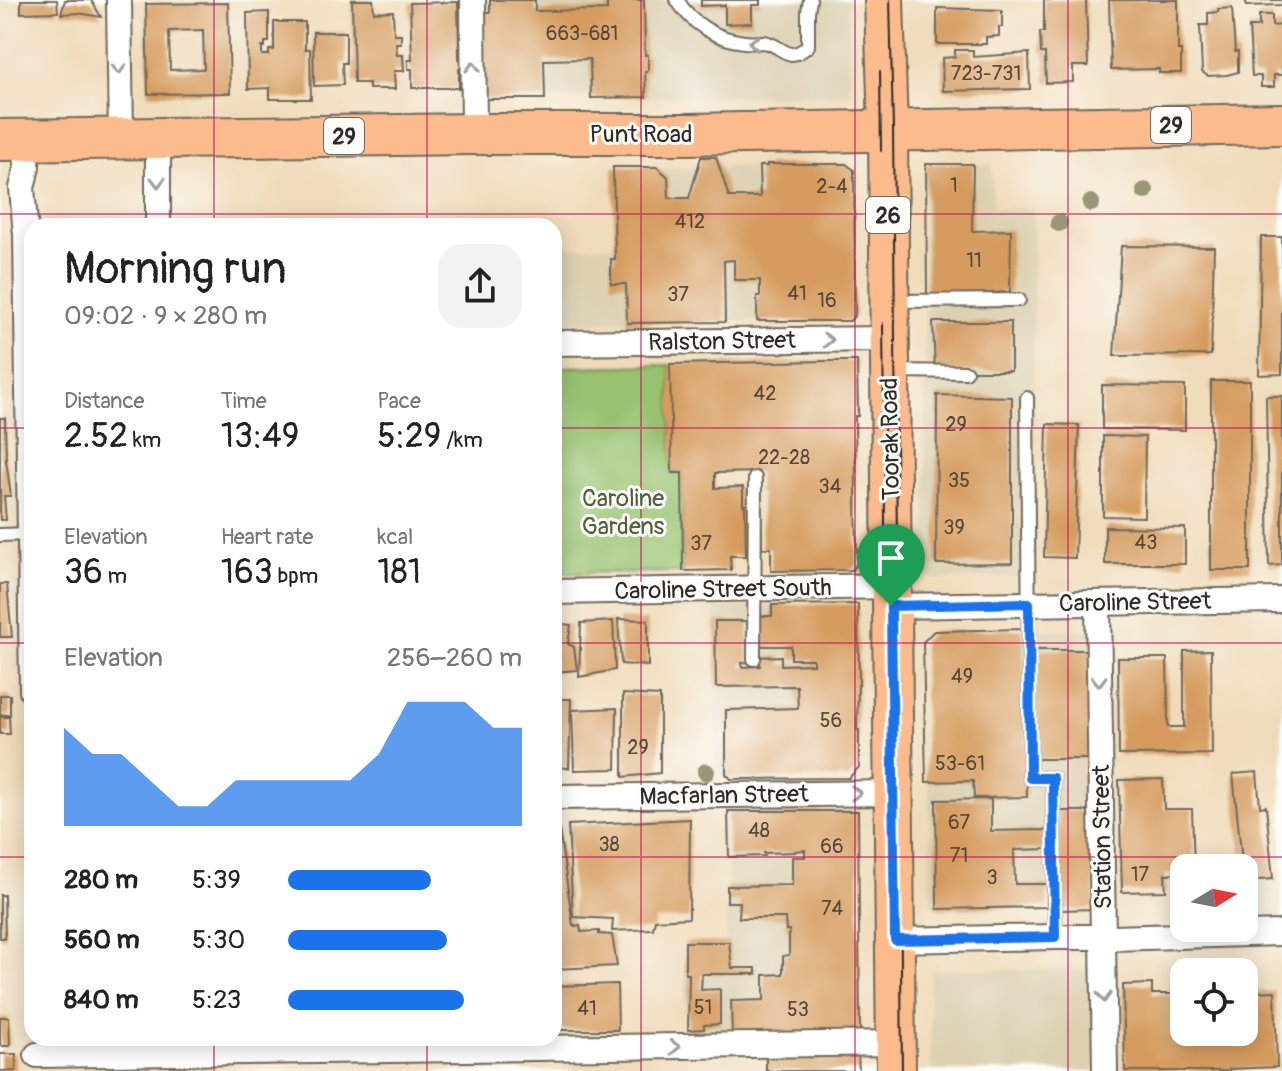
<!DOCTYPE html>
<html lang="en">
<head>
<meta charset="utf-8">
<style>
	:root { --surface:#fff; --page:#f2f2f2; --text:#222; --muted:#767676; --accent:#1a73e8 }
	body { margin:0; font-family:Pangolin,sans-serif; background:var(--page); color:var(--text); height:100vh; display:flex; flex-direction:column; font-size:30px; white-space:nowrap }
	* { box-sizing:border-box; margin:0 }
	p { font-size:26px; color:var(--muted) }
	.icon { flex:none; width:44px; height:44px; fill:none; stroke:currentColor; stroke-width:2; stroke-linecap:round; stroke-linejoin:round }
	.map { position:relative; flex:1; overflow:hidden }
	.panel { position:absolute; left:24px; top:218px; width:538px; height:828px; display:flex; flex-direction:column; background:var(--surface); border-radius:24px; box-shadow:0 4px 20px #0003 }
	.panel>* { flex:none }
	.needle { width:52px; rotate:80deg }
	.tools { position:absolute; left:1170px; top:854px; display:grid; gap:16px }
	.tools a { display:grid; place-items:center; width:88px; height:88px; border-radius:16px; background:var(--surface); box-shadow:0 4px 20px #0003; font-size:40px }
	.pin { position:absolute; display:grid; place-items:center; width:68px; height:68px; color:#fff; margin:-82px -34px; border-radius:50% 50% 50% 0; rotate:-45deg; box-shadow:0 0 8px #0007 }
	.pin .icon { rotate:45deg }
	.round { display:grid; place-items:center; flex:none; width:84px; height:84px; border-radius:24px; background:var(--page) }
	.headline { display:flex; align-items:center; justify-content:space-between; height:136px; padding:0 40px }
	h1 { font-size:44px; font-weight:600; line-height:60px }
	.figures { display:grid; grid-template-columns:repeat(3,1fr); gap:12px; height:136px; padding:8px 40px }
	.figures div { display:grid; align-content:center }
	.figures b { font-size:34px; font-weight:600 }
	.figures small { font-size:22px; font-weight:400 }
	.figures p { font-size:22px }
	.chart { height:224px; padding:16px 40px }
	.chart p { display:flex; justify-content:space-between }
	.chart svg { width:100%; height:144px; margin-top:8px; fill:var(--accent); opacity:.7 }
	ul { padding:0 40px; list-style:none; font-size:26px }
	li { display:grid; grid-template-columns:128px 96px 1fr; align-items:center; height:60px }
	li i { height:20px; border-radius:10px; background:var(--accent) }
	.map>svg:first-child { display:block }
	.built { fill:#dcd0b1 }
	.green { fill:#97c370; stroke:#61774e; stroke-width:2 }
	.building { fill:#d69c5e; fill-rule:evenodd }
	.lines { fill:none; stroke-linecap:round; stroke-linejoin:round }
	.service-casing { stroke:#70695d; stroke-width:16 }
	.minor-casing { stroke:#70695d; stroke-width:28 }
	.primary-casing { stroke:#70695d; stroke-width:42 }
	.trunk-casing { stroke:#70695d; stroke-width:44 }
	.service { stroke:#fff; stroke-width:12 }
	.minor { stroke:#fff; stroke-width:24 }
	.primary { stroke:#fbbb8c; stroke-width:38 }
	.trunk { stroke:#fbbb8c; stroke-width:40 }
	.tram { stroke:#2b2b2b; stroke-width:2 }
	.tree { fill:#989778 }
	.oneway { stroke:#a0a0a0 }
	.route-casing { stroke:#fff; stroke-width:16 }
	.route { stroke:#1a73e8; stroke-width:10 }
	.grid { fill:none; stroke:#c2185b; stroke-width:2; stroke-opacity:0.55 }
	.labels { text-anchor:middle; stroke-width:6; stroke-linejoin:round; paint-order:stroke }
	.number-label { font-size:20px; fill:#564738 }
	.shield { fill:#fdfcf7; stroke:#6a6a68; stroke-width:2 }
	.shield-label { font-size:22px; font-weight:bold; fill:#2b2b2b }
	.street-label { font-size:24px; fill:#2b2b2b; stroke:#fdfcf7 }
	.park-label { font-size:24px; fill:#516043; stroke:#fdfcf7 }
</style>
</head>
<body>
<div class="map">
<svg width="1282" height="1071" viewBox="0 0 1282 1071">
	<rect width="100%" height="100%" fill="#fdfcf7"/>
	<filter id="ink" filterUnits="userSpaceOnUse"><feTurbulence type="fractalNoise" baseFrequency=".0125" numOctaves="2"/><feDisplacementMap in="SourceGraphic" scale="16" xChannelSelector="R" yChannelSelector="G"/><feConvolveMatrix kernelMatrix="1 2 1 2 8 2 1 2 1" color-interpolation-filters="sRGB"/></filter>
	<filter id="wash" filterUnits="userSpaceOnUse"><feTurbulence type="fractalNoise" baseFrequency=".006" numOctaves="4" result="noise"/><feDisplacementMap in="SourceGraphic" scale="32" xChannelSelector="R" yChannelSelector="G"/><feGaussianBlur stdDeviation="1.8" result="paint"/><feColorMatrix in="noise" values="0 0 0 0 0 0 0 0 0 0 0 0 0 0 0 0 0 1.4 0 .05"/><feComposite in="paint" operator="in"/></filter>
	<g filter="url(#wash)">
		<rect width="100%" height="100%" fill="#efdbb9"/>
		<g class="built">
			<polygon points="483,0 848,0 850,94 485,99"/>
			<polygon points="992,164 993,208 1033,208 1035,577 933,579 926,573 924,172 931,165"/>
			<polygon points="846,165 849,320 561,322 560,247 614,246 613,169"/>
			<polygon points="856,604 848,775 716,776 715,607"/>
			<polygon points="1092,630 1094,905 935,908 930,902 927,635 931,631"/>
			<polygon points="858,810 860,1033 686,1035 684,943 727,942 726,886 728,885 728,811"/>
			<polygon points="1095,969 1095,1071 931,1071 930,975 935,970"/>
		</g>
		<polygon class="green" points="670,365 672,474 682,474 683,572 564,573 562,367"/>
		<g id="blocks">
			<g class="building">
				<polygon points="21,0 57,0 58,12 21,13"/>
				<polygon points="65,0 91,0 101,17 78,13 61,14"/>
				<polygon points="352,0 373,0 374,12 393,11 394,34 401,34 401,43 396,43 397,55 403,55 404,71 394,71 395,89 369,89 369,83 354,83"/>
				<polygon points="490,0 535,0 535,11 607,10 607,0 644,0 645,55 648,55 648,71 645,71 646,97 591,98 590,59 544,60 545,99 485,99 483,12 490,12"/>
				<polygon points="701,0 760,0 760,5 752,5 752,23 725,24 725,5 701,6"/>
				<polygon points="1044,0 1086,0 1088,66 1073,66 1073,82 1046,83 1045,53 1041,53 1040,32 1044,32"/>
				<polygon points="1109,0 1178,0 1178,50 1181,50 1181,73 1159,73 1159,69 1111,70"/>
				<polygon points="1246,0 1282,0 1282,5 1246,6"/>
				<polygon points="458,2 459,59 462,59 462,69 459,69 459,88 412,88 412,69 408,69 408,60 412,60 410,3"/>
				<path d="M228 3 230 93 148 94 146 4ZM203 30 204 69 170 70 169 31Z"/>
				<polygon points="937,8 1002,10 1002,27 999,27 999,36 986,37 986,44 937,44"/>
				<polygon points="1232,8 1235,52 1238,52 1238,72 1227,75 1208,76 1202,72 1200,25 1208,25 1208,13 1218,12 1218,9"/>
				<polygon points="269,12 269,42 265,42 265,47 262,47 262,55 269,55 269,50 274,50 274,22 305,22 305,49 310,49 311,99 270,99 270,88 248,89 247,13"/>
				<polygon points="1259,15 1272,15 1272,26 1282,25 1282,75 1274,75 1274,87 1261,87 1261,76 1252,76 1249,27 1259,27"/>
				<polygon points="313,32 346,32 346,63 342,63 343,85 314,86"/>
				<polygon points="955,50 973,50 973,57 1029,53 1030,89 943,91 942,58 955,57"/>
				<polygon points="701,157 716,157 729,197 760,197 759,166 767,166 767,164 846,164 854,170 855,315 850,321 757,321 757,296 760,296 760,280 734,280 734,260 724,261 725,322 627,323 626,284 611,284 611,259 615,259 613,167 657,167 668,177 669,198 689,198"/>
				<polygon points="926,164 973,164 972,231 1011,230 1010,292 927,296"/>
				<polygon points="1261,237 1282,237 1282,374 1259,375"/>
				<polygon points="1121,246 1214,247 1211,355 1114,356"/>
				<polygon points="933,322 1011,322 1011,371 935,371"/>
				<polygon points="826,361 857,361 858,416 855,416 857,564 852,570 771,571 771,548 762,548 761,493 758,493 758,472 715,473 715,488 743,487 743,505 745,505 746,556 730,556 731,570 683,571 682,473 672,473 670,364"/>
				<rect x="1211" y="381" width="39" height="189"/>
				<polygon points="1102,385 1185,386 1185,430 1102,429"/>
				<polygon points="937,395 1012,397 1012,563 936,564"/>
				<polygon points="1266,396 1282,396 1282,565 1269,566"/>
				<polygon points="0,418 5,418 6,460 11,496 4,496 6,520 0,520"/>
				<polygon points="1047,424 1079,425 1075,558 1044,557"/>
				<polygon points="1103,436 1145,437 1144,517 1103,516"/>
				<polygon points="1105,527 1185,528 1185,564 1105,564"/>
				<polygon points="0,584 7,584 12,637 0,637"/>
				<polygon points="858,604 859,685 858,685 857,730 859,730 859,767 849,778 731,779 726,774 726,710 798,708 797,686 716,687 715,621 748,621 748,662 742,663 742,667 760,666 759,657 781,656 781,665 813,664 813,659 791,659 791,646 759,646 758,616 772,616 772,605"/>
				<polygon points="618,619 648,620 648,666 621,664"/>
				<polygon points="613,621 615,670 579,677 581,623"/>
				<polygon points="554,623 571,625 568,644 574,647 577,670 554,672"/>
				<polygon points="1023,629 1027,797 974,798 973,781 926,782 923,642 934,631"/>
				<polygon points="1033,650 1093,650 1093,759 1034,759"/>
				<polygon points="1211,650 1212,754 1119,755 1118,658 1167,658 1168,727 1184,727 1184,651"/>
				<polygon points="623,694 660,696 660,773 623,777"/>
				<rect x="0" y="695" width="10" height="20"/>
				<polygon points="554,699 571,699 569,768 554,767"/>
				<polygon points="617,708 616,769 574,770 572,710"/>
				<polygon points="0,717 9,717 10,734 0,734"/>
				<polygon points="1257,772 1260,807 1266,806 1273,879 1244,881 1233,774"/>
				<polygon points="1163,779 1164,809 1192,809 1194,868 1184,868 1184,873 1165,874 1166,891 1122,892 1119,780"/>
				<polygon points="991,799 991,831 1048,830 1049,849 1014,850 1015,884 1047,884 1047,907 937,909 936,800"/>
				<polygon points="728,811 858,811 860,1033 732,1035 731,1001 764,1000 764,975 783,974 783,956 789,955 789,930 786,930 785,918 739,918 740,902 727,902 727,886 792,885 792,857 805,857 805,850 795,851 795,852 764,853 765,856 729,857"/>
				<polygon points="1059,811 1092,811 1094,909 1061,910"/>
				<polygon points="690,819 689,918 655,920 653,929 612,931 613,919 573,917 568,825"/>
				<polygon points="554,828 559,829 573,925 575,925 575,926 580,925 581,932 599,931 599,934 612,935 617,966 554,969"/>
				<polygon points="0,895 4,895 5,938 0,938"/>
				<polygon points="685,942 729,942 732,968 756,968 756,974 702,974 701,990 720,989 720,1024 704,1025 704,1029 688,1030 689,974 685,974"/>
				<polygon points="617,984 618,1030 554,1030 554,986"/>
				<polygon points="1152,984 1152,994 1184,994 1184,1032 1244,1032 1244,992 1275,991 1277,1067 1229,1069 1229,1071 1125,1071 1123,985"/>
				<polygon points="0,1017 9,1017 10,1046 0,1046"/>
				<polygon points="59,1038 104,1038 104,1041 59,1042"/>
				<rect x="0" y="1054" width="16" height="17"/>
				<polygon points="858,1054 859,1071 766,1071 766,1055"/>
			</g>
		</g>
	</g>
	<g filter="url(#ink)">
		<use href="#blocks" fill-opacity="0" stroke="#70695d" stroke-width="2"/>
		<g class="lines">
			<defs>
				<g id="service">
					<path d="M677 0C692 24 716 39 744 42 751 43 757 42 763 42 783 44 786 65 808 46V12L810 0"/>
					<polyline points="892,301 1019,300"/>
					<polyline points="892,371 966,372"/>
					<polyline points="1027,398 1030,778 1053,778 1055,937"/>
					<polyline points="0,535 30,534"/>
					<polyline points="754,659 755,478"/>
				</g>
				<g id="minor">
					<polyline points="119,0 121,138"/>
					<polyline points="473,0 474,134"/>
					<polyline points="158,138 158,226"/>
					<polyline points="26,140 27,167 22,188 26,235 32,691"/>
					<polyline points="554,343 889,339"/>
					<polyline points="554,592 891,586"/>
					<polyline points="1098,603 1105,1071"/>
					<polyline points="891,606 1282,600"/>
					<polyline points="554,797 893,793"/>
					<polyline points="895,940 1055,937 1104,937 1112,938 1282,933"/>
					<polyline points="37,1055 896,1043"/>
				</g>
				<polyline id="primary" points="884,0 888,130 896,1071"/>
				<polyline id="trunk" points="0,140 474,134 687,134 1282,124"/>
			</defs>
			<use href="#service" class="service-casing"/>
			<use href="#minor" class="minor-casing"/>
			<use href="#primary" class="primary-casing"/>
			<use href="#trunk" class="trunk-casing"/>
			<use href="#service" class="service"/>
			<use href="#minor" class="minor"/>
			<use href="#primary" class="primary"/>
			<use href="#trunk" class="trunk"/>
			<g class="tram">
				<polyline points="890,0 893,129 902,1071"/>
				<polyline points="880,71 881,151"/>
				<polyline points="883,323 887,719"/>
			</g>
		</g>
		<g class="tree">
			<circle cx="1145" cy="191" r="9"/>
			<circle cx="1091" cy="203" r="9"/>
			<circle cx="1059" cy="223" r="9"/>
			<circle cx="706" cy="772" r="9"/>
		</g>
		<defs><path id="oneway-chevron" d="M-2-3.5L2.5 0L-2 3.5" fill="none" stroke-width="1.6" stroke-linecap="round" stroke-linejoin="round" transform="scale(2)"/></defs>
		<g class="oneway">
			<use href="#oneway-chevron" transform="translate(754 43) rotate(-176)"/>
			<use href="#oneway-chevron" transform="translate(473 67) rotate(-90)"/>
			<use href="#oneway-chevron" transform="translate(119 69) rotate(89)"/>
			<use href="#oneway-chevron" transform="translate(158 182) rotate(90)"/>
			<use href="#oneway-chevron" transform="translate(828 340) rotate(-1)"/>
			<use href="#oneway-chevron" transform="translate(1099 681) rotate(89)"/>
			<use href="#oneway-chevron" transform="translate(856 793)"/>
			<use href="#oneway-chevron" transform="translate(1104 997) rotate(89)"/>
			<use href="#oneway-chevron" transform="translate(675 1047) rotate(-1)"/>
		</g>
	</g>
	<g class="lines" filter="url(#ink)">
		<defs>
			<polygon id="route" points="1029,603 1030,778 1053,778 1055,937 895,940 891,606"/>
		</defs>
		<use href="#route" class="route-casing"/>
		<use href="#route" class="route"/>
	</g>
	<path class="grid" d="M214 0V226M427 0V226M641 0V1071M855 0V1071M1068 0V1071M0 214H1282M0 428H32M554 428H1282M0 643H32M554 643H1282M0 857H32M554 857H1282M214 1038V1071M427 1038V1071"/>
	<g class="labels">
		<g class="number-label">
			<text x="582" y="40">663-681</text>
			<text x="986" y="80">723-731</text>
			<text x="954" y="192">1</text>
			<text x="832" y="193">2-4</text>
			<text x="690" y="228">412</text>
			<text x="974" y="267">11</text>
			<text x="797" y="300">41</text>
			<text x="678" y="301">37</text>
			<text x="827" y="307">16</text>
			<text x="765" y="400">42</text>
			<text x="956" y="431">29</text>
			<text x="784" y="464">22-28</text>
			<text x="959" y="487">35</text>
			<text x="830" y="493">34</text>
			<text x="954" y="534">39</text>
			<text x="1146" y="549">43</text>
			<text x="701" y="550">37</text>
			<text x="962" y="683">49</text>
			<text x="831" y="727">56</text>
			<text x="638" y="754">29</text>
			<text x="960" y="770">53-61</text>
			<text x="959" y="829">67</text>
			<text x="759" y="837">48</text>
			<text x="609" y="851">38</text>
			<text x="832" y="853">66</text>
			<text x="959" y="862">71</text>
			<text x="1140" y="881">17</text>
			<text x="992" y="884">3</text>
			<text x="832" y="915">74</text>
			<text x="703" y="1014">51</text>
			<text x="587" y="1015">41</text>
			<text x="798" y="1016">53</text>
		</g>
		<g class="shield">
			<rect x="1151" y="107" width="40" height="36" rx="6"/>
			<rect x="324" y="118" width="40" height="36" rx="6"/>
			<rect x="866" y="197" width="44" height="36" rx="6"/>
		</g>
		<g class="shield-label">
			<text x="1171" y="133">29</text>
			<text x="344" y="144">29</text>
			<text x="888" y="223">26</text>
		</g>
		<g class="street-label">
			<text x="641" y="142">Punt Road</text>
			<text transform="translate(722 341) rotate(-1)" y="8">Ralston Street</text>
			<text transform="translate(890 439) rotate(-91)" y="8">Toorak Road</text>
			<text transform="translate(723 589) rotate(-1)" y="8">Caroline Street South</text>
			<text transform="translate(1135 602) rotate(-1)" y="8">Caroline Street</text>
			<text transform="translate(724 795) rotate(-1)" y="8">Macfarlan Street</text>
			<text transform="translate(1102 837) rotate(-91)" y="8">Station Street</text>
		</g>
		<g class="park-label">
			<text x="623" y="506">Caroline<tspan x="623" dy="28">Gardens</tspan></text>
		</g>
	</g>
</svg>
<div class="tools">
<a><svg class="needle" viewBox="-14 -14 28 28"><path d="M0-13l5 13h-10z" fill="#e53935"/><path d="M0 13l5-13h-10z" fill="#767676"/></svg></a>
<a><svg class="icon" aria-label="locate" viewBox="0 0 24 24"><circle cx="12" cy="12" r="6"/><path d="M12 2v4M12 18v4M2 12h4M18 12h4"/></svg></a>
</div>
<div class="pin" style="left:891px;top:606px;background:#1e9e55"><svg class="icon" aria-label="arrive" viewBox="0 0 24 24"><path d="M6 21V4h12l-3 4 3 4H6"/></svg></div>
<section class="panel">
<div class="headline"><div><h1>Morning run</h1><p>09:02 · 9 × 280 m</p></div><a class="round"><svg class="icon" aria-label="share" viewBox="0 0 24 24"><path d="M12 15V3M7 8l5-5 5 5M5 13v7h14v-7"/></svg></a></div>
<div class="figures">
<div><p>Distance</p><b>2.52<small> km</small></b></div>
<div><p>Time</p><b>13:49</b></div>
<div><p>Pace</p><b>5:29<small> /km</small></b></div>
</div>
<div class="figures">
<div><p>Elevation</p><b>36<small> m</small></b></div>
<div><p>Heart rate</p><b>163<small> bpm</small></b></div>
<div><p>kcal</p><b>181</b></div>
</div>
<div class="chart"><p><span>Elevation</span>256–260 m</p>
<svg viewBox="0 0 160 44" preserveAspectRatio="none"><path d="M0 44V14L10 22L20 22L30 30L40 38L50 38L60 30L70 30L80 30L90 30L100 30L110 22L120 6L130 6L140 6L150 14L160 14V44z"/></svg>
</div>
<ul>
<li><b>280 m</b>5:39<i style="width:61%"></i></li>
<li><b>560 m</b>5:30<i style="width:68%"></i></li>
<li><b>840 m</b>5:23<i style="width:75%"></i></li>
</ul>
</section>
</div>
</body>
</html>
